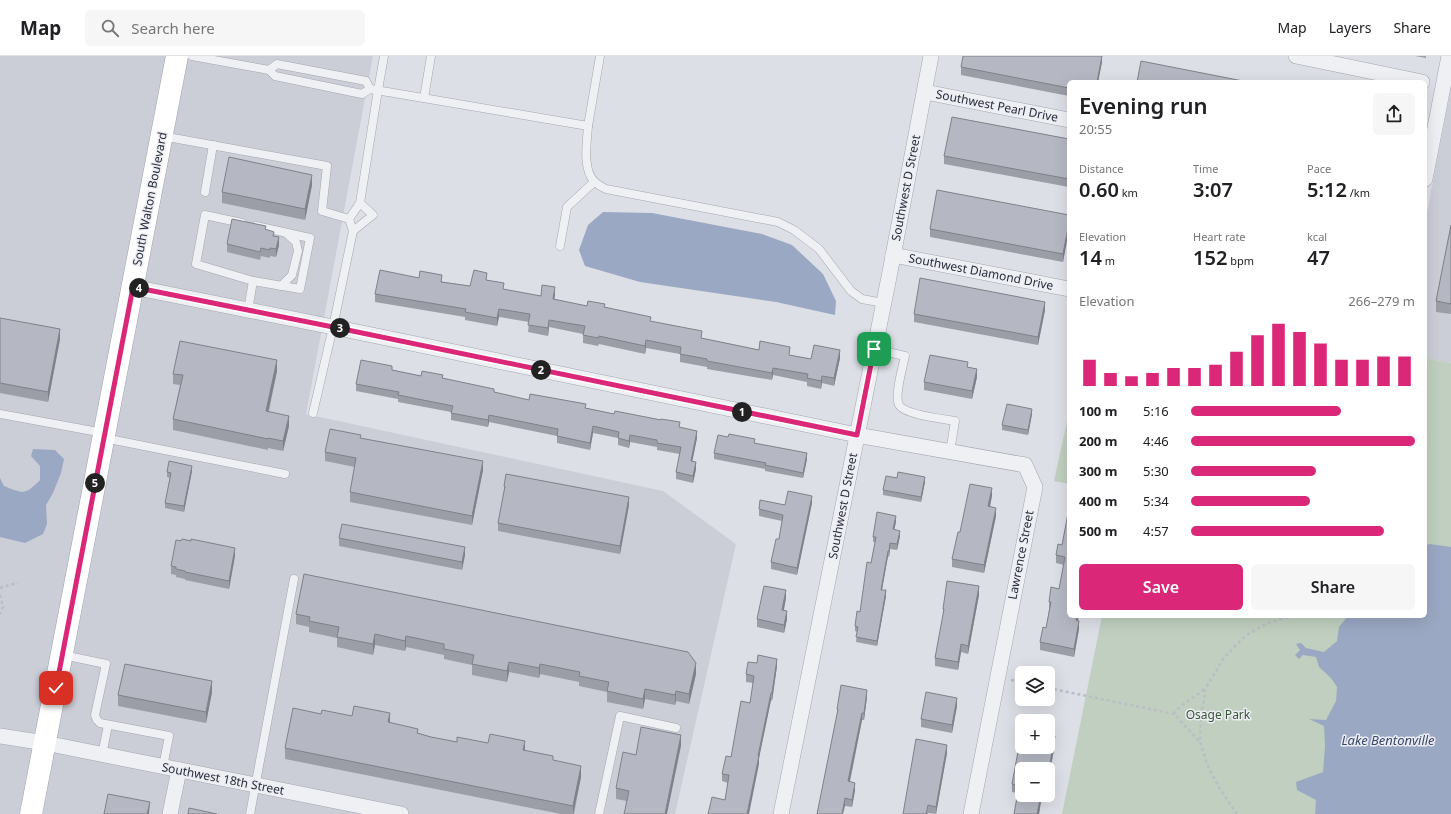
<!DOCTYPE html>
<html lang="en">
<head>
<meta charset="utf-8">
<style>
	:root { --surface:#fff; --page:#f6f6f6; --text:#202124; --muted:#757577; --line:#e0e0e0; --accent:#db2777 }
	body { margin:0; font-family:"Noto Sans",sans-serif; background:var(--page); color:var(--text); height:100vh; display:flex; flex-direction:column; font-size:15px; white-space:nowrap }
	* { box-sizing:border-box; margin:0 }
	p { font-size:13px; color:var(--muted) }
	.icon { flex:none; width:22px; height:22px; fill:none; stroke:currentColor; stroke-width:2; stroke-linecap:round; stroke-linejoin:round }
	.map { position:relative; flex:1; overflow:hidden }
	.side { position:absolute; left:1067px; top:24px; width:360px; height:538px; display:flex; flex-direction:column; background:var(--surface); border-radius:6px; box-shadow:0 4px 16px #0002 }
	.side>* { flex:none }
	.fabs { position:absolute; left:1015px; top:610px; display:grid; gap:8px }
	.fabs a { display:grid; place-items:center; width:40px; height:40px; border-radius:6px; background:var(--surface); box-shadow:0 4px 16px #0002; font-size:20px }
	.pin { position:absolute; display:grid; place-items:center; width:34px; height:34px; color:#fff; margin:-17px; border-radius:8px; box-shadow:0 2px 6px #0006 }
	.km { position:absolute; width:20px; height:20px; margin:-10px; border-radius:50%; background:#222; color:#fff; font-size:11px; line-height:20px; text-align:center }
	.round { display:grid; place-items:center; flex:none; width:42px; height:42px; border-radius:6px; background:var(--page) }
	.overview { display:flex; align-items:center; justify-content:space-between; height:68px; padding:0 12px }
	h1 { font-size:22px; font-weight:600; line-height:30px }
	.metrics { display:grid; grid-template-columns:repeat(3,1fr); gap:6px; height:68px; padding:4px 12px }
	.metrics div { display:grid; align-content:center }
	.metrics b { font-size:20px; font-weight:600 }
	.metrics small { font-size:11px; font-weight:400 }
	.metrics p { font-size:11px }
	.chart { height:112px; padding:8px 12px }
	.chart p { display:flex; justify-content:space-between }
	.chart svg { width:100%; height:72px; margin-top:4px; stroke:var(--accent); stroke-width:6 }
	.button { display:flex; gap:8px; margin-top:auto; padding:8px 12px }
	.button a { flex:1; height:46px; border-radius:6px; background:var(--accent); color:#fff; font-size:16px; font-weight:600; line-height:46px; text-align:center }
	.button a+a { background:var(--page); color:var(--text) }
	ul { padding:0 12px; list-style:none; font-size:13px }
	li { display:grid; grid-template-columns:64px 48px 1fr; align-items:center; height:30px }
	li i { height:10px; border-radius:5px; background:var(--accent) }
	header { display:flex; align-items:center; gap:24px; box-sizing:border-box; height:56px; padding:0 20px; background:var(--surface); border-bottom:1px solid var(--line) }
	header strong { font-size:19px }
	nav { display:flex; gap:22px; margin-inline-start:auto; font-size:14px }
	.search { width:280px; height:36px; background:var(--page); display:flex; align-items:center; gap:10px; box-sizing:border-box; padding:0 14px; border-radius:6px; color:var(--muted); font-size:15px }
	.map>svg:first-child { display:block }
	.built { fill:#ccced7 }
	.green { fill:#c0cfbf }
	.water { fill:#9ba8c3 }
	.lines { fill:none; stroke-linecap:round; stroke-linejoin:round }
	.lane-casing { stroke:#a3a6af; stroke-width:9 }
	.street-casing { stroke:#a3a6af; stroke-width:16 }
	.primary-casing { stroke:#9ea2b0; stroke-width:23 }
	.path { stroke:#bbbdc4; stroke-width:2.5; stroke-dasharray:3 3; stroke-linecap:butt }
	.lane { stroke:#eff0f4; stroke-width:8 }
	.street { stroke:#eff0f4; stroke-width:15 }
	.primary { stroke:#fff; stroke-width:22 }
	.wall { fill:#9c9ea7 }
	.shaded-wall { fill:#7f8188 }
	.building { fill:#b5b8c2; stroke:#7f8188 }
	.route-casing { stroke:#fff; stroke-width:8 }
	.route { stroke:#db2777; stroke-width:5 }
	.labels { text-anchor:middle; stroke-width:3; stroke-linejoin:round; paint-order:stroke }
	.street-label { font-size:12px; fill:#282c3b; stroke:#eceef3 }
	.park-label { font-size:12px; fill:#375537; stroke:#eceef3 }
	.water-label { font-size:13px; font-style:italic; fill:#36456a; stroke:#eceef3 }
</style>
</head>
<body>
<header>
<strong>Map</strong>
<div class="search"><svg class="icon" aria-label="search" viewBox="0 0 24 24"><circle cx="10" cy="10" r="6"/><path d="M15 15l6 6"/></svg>Search here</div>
<nav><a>Map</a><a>Layers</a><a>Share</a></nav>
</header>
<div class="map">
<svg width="1451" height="758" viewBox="0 0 1451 758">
	<rect width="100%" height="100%" fill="#dddfe6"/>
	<g class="built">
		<polygon points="0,0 373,0 306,358 663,435 736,488 675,758 0,758"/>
		<polygon points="1451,33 1451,307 1425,302 1425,167"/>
	</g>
	<g class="green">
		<polygon points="1425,302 1451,307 1451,758 1062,758 1102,560 1425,560"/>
		<polygon points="1069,356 1069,428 1054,425"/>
	</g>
	<g class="water">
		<polygon points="603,156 652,157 762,178 792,189 823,218 836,245 835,259 776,246 640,226 585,210 579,194 588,169"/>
		<path d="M33 393 55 394 64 403 61 417 53 437 46 449 47 468 43 478 25 487 0 481V422L4 430C24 438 25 439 40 424V410L31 400Z"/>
		<polygon points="1430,488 1451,491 1451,758 1315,758 1316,744 1297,734 1296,726 1323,716 1325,691 1324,670 1309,663 1326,664 1336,645 1337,631 1331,622 1319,611 1316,601 1303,599 1299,603 1295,599 1300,594 1296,588 1301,587 1306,592 1324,596 1337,585 1339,571 1348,560 1425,560 1425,489"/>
	</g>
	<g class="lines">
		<defs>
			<g id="lane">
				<polyline points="192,0 269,14 275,20 362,38 370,33"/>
				<polyline points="269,14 277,8 366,25 370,33"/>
				<path d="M370 33 588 70C587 85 582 115 595 126 598 129 602 131 606 133L778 166 794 174 819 193 851 235 862 243 883 247"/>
				<polyline points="424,42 431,0"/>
				<polyline points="588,70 600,0"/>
				<polyline points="162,80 327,110 322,155 349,163"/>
				<polyline points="205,136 213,89"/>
				<polyline points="242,167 205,159 196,208 253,225"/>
				<polyline points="353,175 373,159 360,147"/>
				<polyline points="560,190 567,151 594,126"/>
				<polyline points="281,230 292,219 298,195 296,186 286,177"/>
				<polyline points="248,254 253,225 300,233 310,182 256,170"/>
				<path d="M874 293 905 300C903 310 894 340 899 349 905 359 944 363 955 365L950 396"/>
				<polyline points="313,357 333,271 353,175 349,163 360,147 378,34 384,0"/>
				<polyline points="0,358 104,377"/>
				<polyline points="104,382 285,418"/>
				<polyline points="63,599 106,608 95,659 97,664 100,667 169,680 163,711"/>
				<polyline points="102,699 108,669"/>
				<polyline points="250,758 294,523"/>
				<polyline points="599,758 620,660 676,672"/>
			</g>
			<g id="street">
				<polyline points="1296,0 1422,26"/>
				<polyline points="925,36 1069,64"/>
				<polyline points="1425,123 1449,0"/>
				<polyline points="893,199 1069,233"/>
				<polyline points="133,231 333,271 857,379 1025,409 1035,431 971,758"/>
				<polyline points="0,680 45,687 401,758"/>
				<polyline points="170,758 179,714"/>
				<polyline points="781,758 889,221 931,0"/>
			</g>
			<polyline id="primary" points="31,758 177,0"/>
		</defs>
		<use href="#lane" class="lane-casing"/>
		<use href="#street" class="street-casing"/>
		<use href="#primary" class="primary-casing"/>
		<g class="path">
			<polyline points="0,532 9,529 18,527"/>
			<polyline points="0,539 3,551 0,558"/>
			<polyline points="1011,624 1022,626"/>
			<polyline points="1048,632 1174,658 1200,686"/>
			<path d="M1174 658C1179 648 1196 642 1204 633"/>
			<polyline points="1237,758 1220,733 1207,708 1200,686 1201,658 1205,640 1205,633 1224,602 1244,581 1265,568 1292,560"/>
		</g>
		<use href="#lane" class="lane"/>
		<use href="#street" class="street"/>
		<use href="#primary" class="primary"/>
	</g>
	<g class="wall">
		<polygon points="1102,0 1102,6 1098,26 1069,26 1069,40 961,19 961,11"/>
		<polygon points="1415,0 1426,0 1426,2"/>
		<polygon points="1069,83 1069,131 944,108 944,100"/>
		<polygon points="312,129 305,164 222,147 222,136"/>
		<polygon points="1069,159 1063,206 930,181 930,173"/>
		<polygon points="1451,169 1451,258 1436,256 1436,245"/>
		<polygon points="266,174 274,180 279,189 276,201 270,200 270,202 261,200 260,204 227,196 227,188"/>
		<polygon points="419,222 470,230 487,224 504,234 541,240 555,239 554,243 587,250 605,251 702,282 759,294 811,303 840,302 834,330 822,327 821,333 807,330 807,326 773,319 772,324 707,313 707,311 680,306 680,298 646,292 645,298 599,288 598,290 583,287 583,278 549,271 548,280 528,276 529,266 499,261 497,270 465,264 465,261 375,246 375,238"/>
		<polygon points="1045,254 1038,289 914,266 914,258"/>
		<polygon points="0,262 60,283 48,346 0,337"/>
		<polygon points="968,311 977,321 972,343 924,334 924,326"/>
		<polygon points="392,314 421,320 443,322 494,337 529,344 586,352 680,372 697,382 692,405 696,413 693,427 676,423 676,416 680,398 657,394 657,391 630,386 629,392 618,389 618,382 593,377 590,394 557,387 557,380 489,366 488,371 451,364 451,356 398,346 398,343 356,335 356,328"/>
		<polygon points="277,315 269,355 289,370 283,395 268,392 268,394 173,374 173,363 180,329 173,328 173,318"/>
		<polygon points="1032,358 1028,379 1002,374 1002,369"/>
		<polygon points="361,382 483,414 472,469 350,446 350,436 355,411 325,405 325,396"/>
		<polygon points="755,387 807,403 803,422 765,415 765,413 714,403 714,397"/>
		<polygon points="192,415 184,456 165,452 165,447 170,422 167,421 167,416"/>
		<polygon points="925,426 921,446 883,439 883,434"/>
		<polygon points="504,430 629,449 620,498 498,475 498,467 504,438"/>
		<polygon points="992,440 990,451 996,460 984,517 952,511 952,503 960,476"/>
		<polygon points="812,447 797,519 771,513 771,506 779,483 782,465 759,460 759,453 785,449"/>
		<polygon points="1069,452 1078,565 1079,573 1074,601 1040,594 1040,586 1046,572 1049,554 1049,546 1059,533 1064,509 1056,507 1056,499 1062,489"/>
		<polygon points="896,466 894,473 900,480 897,494 890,493 889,501 888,500 882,534 886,540 877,590 856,586 857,576 855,575 855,570 860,556 871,507 875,486 873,486 873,481"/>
		<polygon points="339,482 465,499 462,514 339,490"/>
		<polygon points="235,500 229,533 185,524 185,523 176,521 176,519 171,518 171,510"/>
		<polygon points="979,539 968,598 961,596 958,614 935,610 935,602 943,561 943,553"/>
		<polygon points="786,542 784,554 787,563 784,577 757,571 757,563"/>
		<polygon points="296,558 696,618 689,648 676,645 675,649 645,643 643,653 607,646 607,636 579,630 579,626 540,618 539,622 509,616 507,626 472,619 472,609 444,603 444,599 406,591 405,595 375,589 373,599 337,591 337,582 309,576 309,571 296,568"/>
		<polygon points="777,610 772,645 771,644 759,702 759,708 725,744 728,727 722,725 722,718 731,701 750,647 753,627 746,626 746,618"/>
		<polygon points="212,636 206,667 118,650 118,639"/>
		<polygon points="867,641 864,664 862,664 850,726 855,734 852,751 845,750 837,653"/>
		<polygon points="957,650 952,677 921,671 921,663"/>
		<polygon points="321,658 390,667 418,677 431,681 457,686 525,695 553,704 581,721 574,758 561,758 285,703 285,692"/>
		<polygon points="1055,688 1050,715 1048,715 1048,713 1022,713 1022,739 1042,739 1039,758 1014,758 1018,737 1012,736 1012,728 1022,690"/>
		<polygon points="681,690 627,745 616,743 616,732 636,699"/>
		<polygon points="947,697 936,758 928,757 928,758 903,758"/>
	</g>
	<g class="shaded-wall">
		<polygon points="1102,0 1102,6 1098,26 1097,26"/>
		<polygon points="312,119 312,129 305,164 305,153"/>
		<polygon points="1069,167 1069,175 1063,206 1063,198"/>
		<polygon points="279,181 279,189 276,201 276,193"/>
		<polygon points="555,231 555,239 553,251 553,243"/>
		<polygon points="1045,246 1045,254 1038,289 1038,281"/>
		<polygon points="499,253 499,261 497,270 497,262"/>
		<polygon points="549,264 549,271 548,280 548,272"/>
		<polygon points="60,273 60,283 48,346 48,336"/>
		<polygon points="646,284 646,292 645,298 645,290"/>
		<polygon points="840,294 840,302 834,330 834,322"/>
		<polygon points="277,304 277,315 266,365 266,355"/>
		<polygon points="773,312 773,319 772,324 772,317"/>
		<polygon points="977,313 977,321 972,343 972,335"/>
		<polygon points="822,320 822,327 821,333 821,325"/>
		<polygon points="1032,353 1032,358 1028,379 1028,374"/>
		<polygon points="489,359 489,366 488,371 488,364"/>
		<polygon points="289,360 289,370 283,395 283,385"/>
		<polygon points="593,370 593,377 590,394 590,387"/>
		<polygon points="697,375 697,382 691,412 691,405"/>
		<polygon points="630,379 630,386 629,392 629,385"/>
		<polygon points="807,397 807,403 803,422 803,417"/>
		<polygon points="483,405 483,414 472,469 472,460"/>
		<polygon points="696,406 696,413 693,427 693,420"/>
		<polygon points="192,410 192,415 184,456 184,450"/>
		<polygon points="925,421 925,426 921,446 921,441"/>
		<polygon points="992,432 992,440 988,458 988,450"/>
		<polygon points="812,440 812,447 797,519 797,512"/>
		<polygon points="629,441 629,449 620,498 620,490"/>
		<polygon points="996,452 996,460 984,517 984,509"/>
		<polygon points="896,460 896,466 893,479 893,473"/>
		<polygon points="900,475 900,480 897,494 897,488"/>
		<polygon points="890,487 890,493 889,501 889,495"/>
		<polygon points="465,491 465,499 462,514 462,506"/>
		<polygon points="235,492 235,500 229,533 229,525"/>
		<polygon points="888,495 888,500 881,539 881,534"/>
		<polygon points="979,530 979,539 968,598 968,590"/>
		<polygon points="786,534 786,542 782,562 782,554"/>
		<polygon points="886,534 886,540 877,590 877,585"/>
		<polygon points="787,555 787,563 784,577 784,569"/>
		<polygon points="1077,560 1079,560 1076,573 1076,564"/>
		<polygon points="1079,565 1079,573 1074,601 1074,593"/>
		<polygon points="375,578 375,589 373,599 373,588"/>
		<polygon points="406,580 406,591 405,595 405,585"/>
		<polygon points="961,588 961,596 958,614 958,606"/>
		<polygon points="777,603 777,610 772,645 772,637"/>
		<polygon points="509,606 509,616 507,626 507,615"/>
		<polygon points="696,607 696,618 689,648 689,638"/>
		<polygon points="540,608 540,618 539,622 539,612"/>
		<polygon points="212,625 212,636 206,667 206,656"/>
		<polygon points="645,633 645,643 643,653 643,643"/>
		<polygon points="867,634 867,641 864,664 864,657"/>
		<polygon points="676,635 676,645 675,649 675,639"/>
		<polygon points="771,637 771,644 759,702 759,708 749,758 747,758"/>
		<polygon points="957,642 957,650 952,677 952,669"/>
		<polygon points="390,657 390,668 388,666"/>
		<polygon points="862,657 862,664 848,733 848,725"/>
		<polygon points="681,679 681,690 667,758 665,758"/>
		<polygon points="1055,680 1055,688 1050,715 1050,707"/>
		<polygon points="525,685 525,695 523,694"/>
		<polygon points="947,689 947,697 936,758 936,751"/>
		<polygon points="581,710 581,721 573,758 573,750"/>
		<polygon points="855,727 855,734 852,751 852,744"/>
		<polygon points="1041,739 1042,739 1039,758 1037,758"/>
		<polygon points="845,742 845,750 843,758 842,758"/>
		<polygon points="150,746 149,758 147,758"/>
	</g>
	<g class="building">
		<polygon points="963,0 1102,0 1097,26 1069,26 1069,32 961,11"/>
		<polygon points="1141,5 1248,26 1137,26"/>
		<polygon points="952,61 1069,83 1069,123 944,100"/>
		<polygon points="229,101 312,119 305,153 222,136"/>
		<polygon points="937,134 1069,159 1069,167 1063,198 930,173"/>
		<polygon points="232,163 266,170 265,173 274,176 273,180 279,181 276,193 270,192 270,194 261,192 260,196 227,188"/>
		<polygon points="1451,169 1451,248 1436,245"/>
		<polygon points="380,214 419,222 420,215 442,219 441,226 470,230 474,214 487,217 486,224 504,227 503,233 541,240 542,229 555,231 553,243 587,250 588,245 605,248 604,251 651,261 650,265 702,275 701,282 759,294 760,285 790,291 789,299 811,303 814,289 840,294 834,322 822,320 821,325 807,322 808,318 773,312 772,317 707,305 707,303 680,298 681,291 646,284 645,290 599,280 598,282 583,279 585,270 549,264 548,272 528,269 530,258 499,253 497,262 465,256 466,253 375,238"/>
		<polygon points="920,222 1045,246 1038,281 914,258"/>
		<polygon points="0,262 60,273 48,336 0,327"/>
		<polygon points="180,285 277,304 266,355 289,360 283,385 268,382 268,383 173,363 183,319 173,318"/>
		<polygon points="930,299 968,306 967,311 977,313 972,335 924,326"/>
		<polygon points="361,304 392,310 392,314 421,320 422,315 443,319 442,322 494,333 494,336 529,344 530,338 586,348 585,352 614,358 615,355 661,364 661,363 680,366 679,371 697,375 691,405 696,406 693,420 676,416 681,391 657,387 657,384 630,379 629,385 618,382 619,376 593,370 590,387 557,380 558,373 489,359 488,364 451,357 453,350 398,339 399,336 356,328"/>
		<polygon points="1007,348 1032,353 1028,374 1002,369"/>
		<polygon points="330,373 361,379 360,382 483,405 472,460 350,436 356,402 325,396"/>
		<polygon points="729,378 755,383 754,387 807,397 803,417 765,409 766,407 714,397 718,379 728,381"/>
		<polygon points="169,405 192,410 184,450 165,447 171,417 167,416"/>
		<polygon points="898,416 925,421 921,441 883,434 886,420 897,422"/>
		<polygon points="506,418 629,441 620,490 498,467 505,430 504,430"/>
		<polygon points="970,428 992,432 988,450 996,452 984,509 952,503 958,476 960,476"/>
		<polygon points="788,435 812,440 797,512 771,506 776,483 779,483 783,459 759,453 760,444 785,449"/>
		<polygon points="1069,452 1069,560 1077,560 1076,564 1079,565 1074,593 1040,586 1043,571 1046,572 1051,546 1049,546 1051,531 1059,533 1065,501 1056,499 1058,488 1062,489"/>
		<polygon points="877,456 896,460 893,473 900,475 897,488 890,487 889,495 888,495 881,534 886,534 877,585 856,581 858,571 855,570 857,555 860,556 867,506 871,507 876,481 873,481"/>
		<polygon points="342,468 465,491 462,506 339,482"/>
		<polygon points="182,483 191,485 191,483 235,492 229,525 185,516 185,515 176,513 176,511 171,510 176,484 181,485"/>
		<polygon points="304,518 688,596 696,607 689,638 676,635 675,639 645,633 643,643 607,635 609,626 579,620 580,616 540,608 539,612 509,606 507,615 472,608 474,599 444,593 444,588 406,580 405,585 375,578 373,588 337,581 339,571 309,565 310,561 296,558"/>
		<polygon points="947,525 979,530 968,590 961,588 958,606 935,602 944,553 943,553"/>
		<polygon points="764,530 786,534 782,554 787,555 784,569 757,563"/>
		<polygon points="758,599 777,603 772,637 771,637 758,700 759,700 747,758 708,758 712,741 725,744 729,719 722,718 726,700 731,701 741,645 750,647 754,620 746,618 748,606 757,607"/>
		<polygon points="125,608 212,625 206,656 118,639"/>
		<polygon points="841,629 867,634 864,657 862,657 848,725 855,727 852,744 845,742 842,758 817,758 838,653 837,653"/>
		<polygon points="926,636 957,642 952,669 921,663"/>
		<polygon points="354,650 390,657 388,666 418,673 417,677 431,681 457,686 457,681 488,687 490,678 525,685 523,694 553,700 553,704 581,710 573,750 285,692 293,652 321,658 322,654 352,660"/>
		<polygon points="641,671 681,679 665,758 624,758 629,735 616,732 623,696 636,699"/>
		<polygon points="1048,679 1055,680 1050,707 1047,707 1046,713 1022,713 1022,739 1041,739 1037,758 1014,758 1019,730 1012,728 1019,690 1022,690 1022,689 1022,691 1048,691"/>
		<polygon points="916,683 947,689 936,751 928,749 926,758 903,758"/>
		<polygon points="108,738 150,746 147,758 104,758"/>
		<polygon points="189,752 217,758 188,758"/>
	</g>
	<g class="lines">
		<defs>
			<polyline id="route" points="56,632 133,231 333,271 857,379 874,293"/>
		</defs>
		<use href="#route" class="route-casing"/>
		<use href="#route" class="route"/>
	</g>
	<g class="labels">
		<g class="street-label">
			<text transform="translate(997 50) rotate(11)" y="4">Southwest Pearl Drive</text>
			<text transform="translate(906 132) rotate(-79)" y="4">Southwest D Street</text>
			<text transform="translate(150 143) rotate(-79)" y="4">South Walton Boulevard</text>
			<text transform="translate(981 216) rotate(11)" y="4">Southwest Diamond Drive</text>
			<text transform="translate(843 450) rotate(-79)" y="4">Southwest D Street</text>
			<text transform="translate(1021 499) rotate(-79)" y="4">Lawrence Street</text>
			<text transform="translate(223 723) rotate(11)" y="4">Southwest 18th Street</text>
		</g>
		<g class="park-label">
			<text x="1218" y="663">Osage Park</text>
		</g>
		<g class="water-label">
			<text x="1388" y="689">Lake Bentonville</text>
		</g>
	</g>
</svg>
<div class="fabs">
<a><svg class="icon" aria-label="layers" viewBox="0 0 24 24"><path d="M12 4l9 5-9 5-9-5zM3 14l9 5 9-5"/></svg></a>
<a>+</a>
<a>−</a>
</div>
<div class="pin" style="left:874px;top:293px;background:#1e9e55"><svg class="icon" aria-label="arrive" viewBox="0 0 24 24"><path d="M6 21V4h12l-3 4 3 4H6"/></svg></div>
<div class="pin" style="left:56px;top:632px;background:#d93025"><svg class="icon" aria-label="check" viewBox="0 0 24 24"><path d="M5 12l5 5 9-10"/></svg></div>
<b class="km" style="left:742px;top:356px">1</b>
<b class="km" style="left:541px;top:314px">2</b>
<b class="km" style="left:340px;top:272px">3</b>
<b class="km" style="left:139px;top:232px">4</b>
<b class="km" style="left:95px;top:427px">5</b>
<section class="side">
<div class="overview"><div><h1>Evening run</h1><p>20:55</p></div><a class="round"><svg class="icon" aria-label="share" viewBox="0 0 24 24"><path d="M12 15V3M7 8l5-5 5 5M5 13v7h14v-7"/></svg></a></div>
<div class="metrics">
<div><p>Distance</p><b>0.60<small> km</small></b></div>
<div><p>Time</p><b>3:07</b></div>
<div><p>Pace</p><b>5:12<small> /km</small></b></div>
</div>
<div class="metrics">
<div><p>Elevation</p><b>14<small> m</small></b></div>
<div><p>Heart rate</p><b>152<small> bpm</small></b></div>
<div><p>kcal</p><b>47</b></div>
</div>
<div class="chart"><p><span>Elevation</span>266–279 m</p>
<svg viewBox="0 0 160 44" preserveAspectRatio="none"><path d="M5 44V28M15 44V36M25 44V38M35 44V36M45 44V33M55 44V33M65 44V31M75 44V23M85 44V13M95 44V6M105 44V11M115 44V18M125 44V28M135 44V28M145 44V26M155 44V26"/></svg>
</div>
<ul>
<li><b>100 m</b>5:16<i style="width:67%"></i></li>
<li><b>200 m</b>4:46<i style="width:100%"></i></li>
<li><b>300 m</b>5:30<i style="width:56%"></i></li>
<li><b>400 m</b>5:34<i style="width:53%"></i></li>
<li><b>500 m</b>4:57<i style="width:86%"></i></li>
</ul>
<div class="button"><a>Save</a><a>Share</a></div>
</section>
</div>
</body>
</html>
